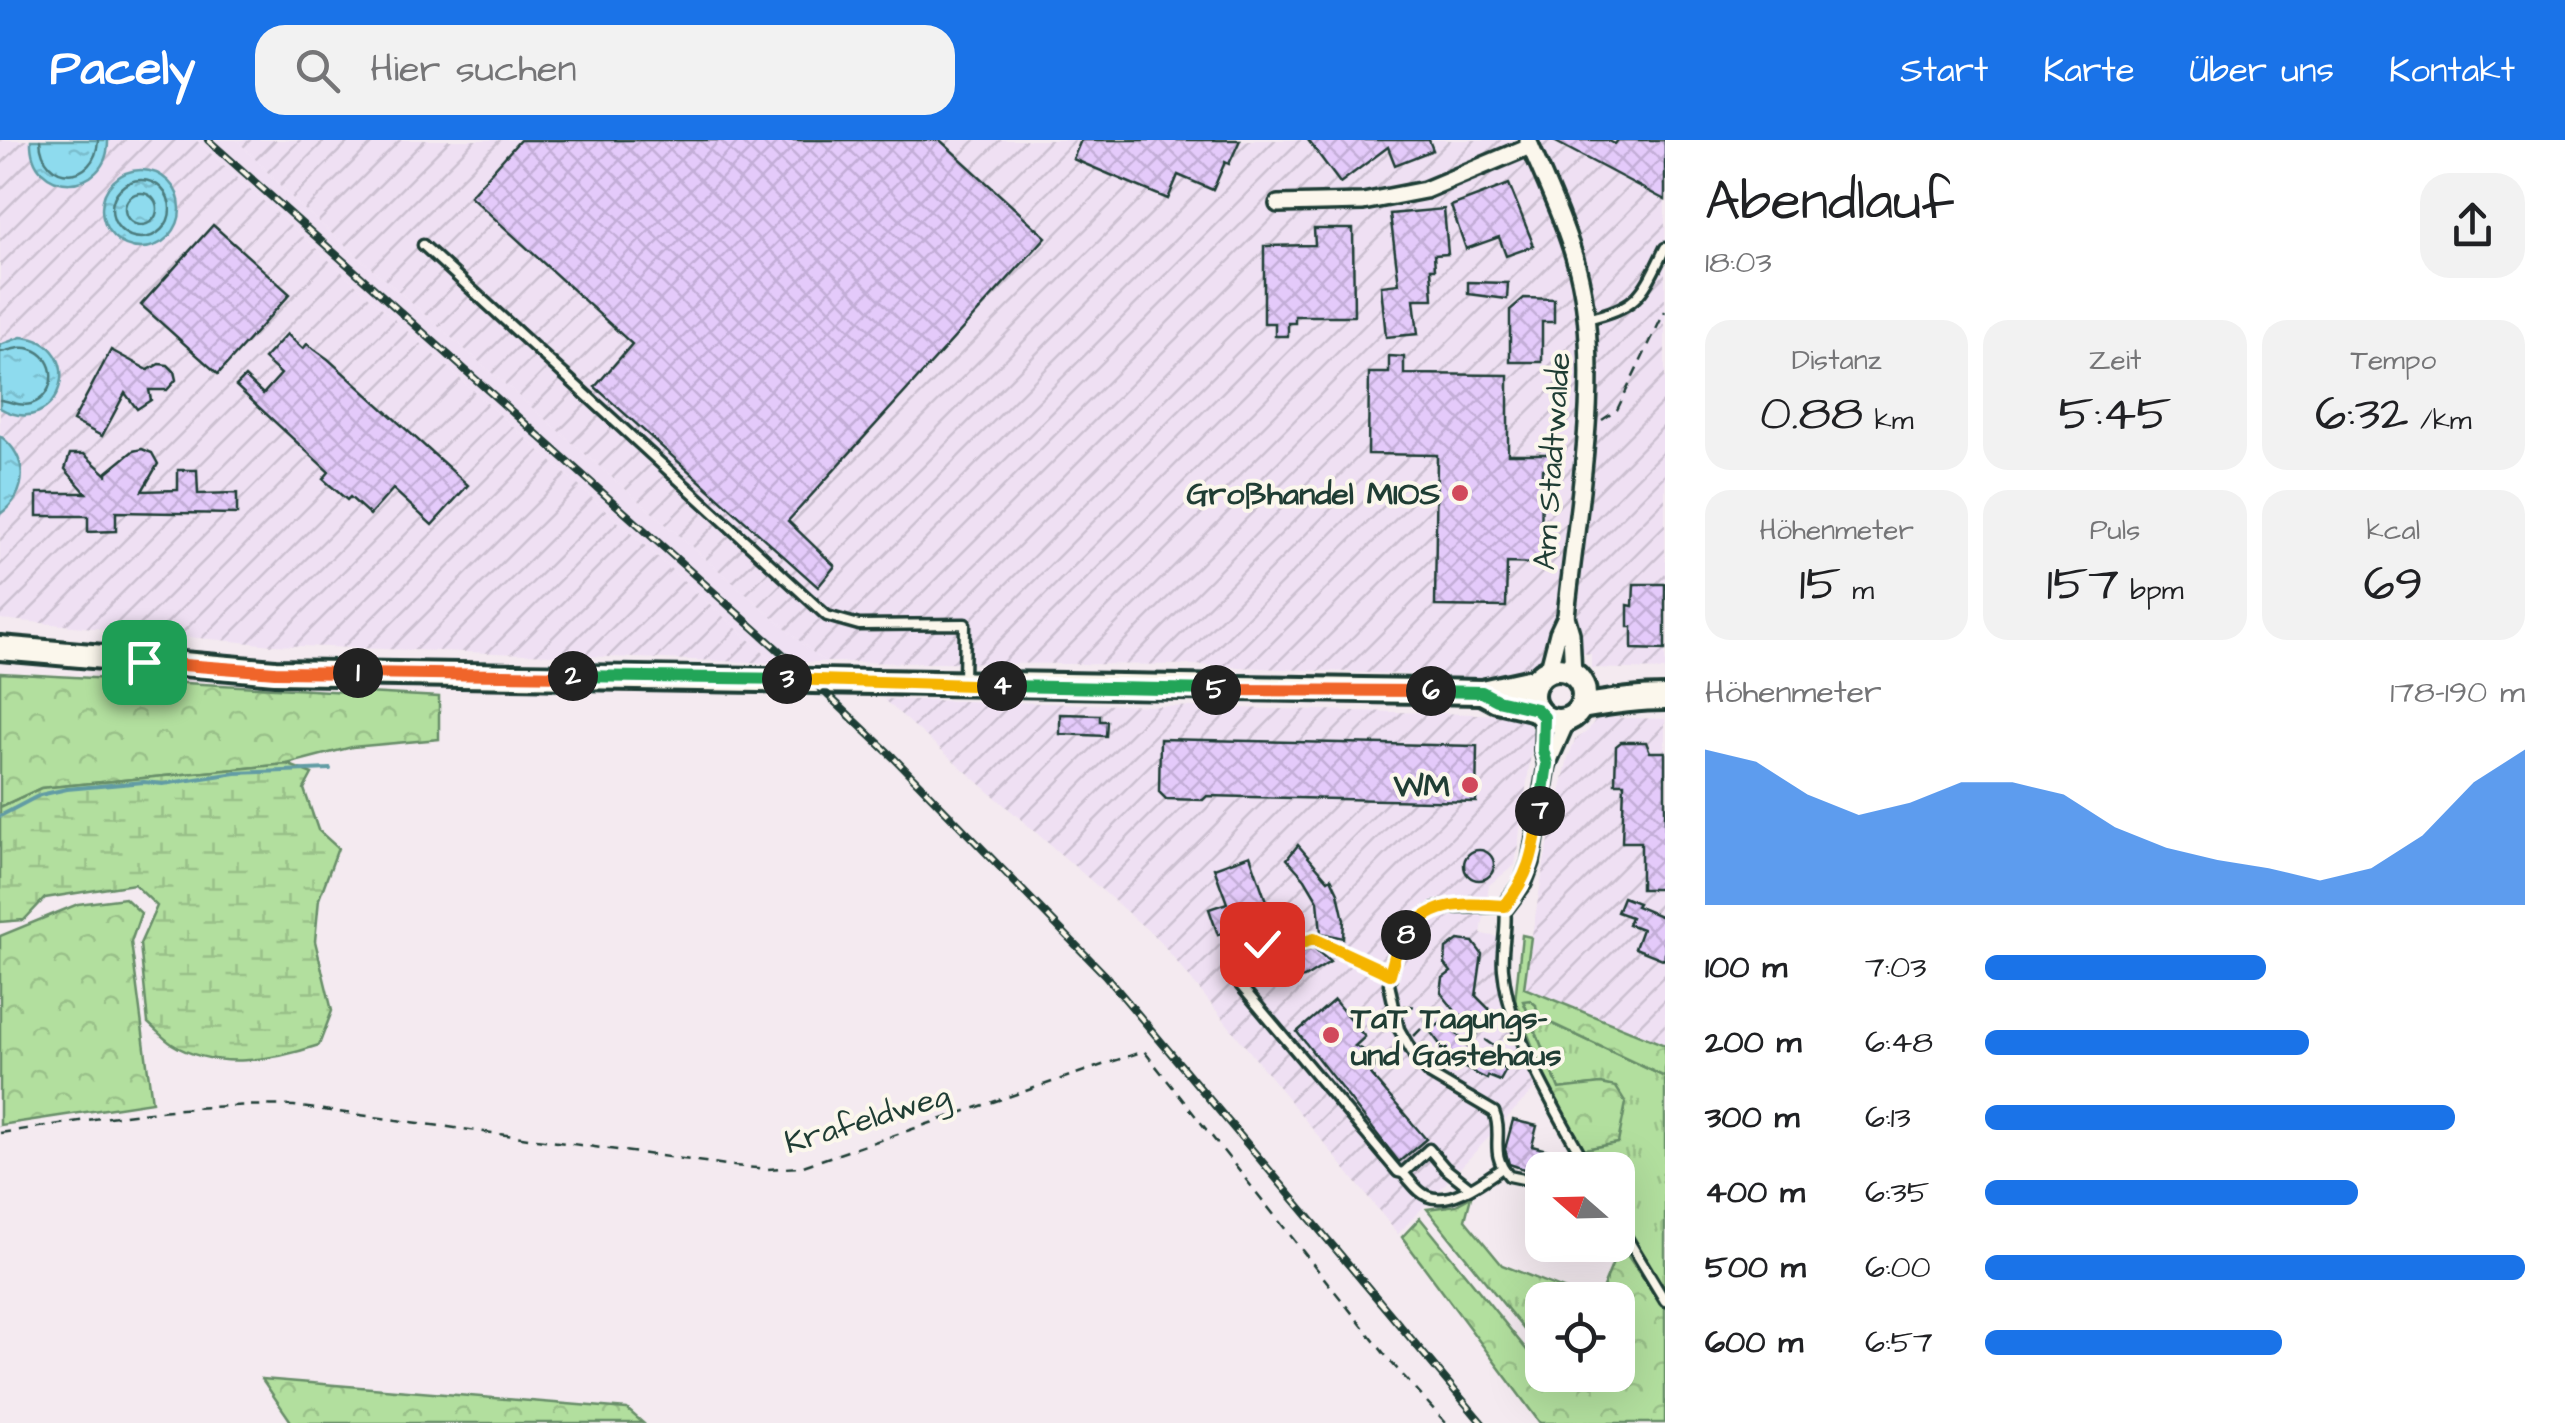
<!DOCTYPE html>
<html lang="de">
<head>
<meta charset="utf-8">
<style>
	:root { --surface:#fff; --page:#f2f2f2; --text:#202124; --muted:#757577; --accent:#1a73e8 }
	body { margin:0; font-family:"Architects Daughter",sans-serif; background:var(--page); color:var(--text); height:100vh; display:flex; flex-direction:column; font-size:38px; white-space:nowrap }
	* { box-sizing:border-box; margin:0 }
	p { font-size:32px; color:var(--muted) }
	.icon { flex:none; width:55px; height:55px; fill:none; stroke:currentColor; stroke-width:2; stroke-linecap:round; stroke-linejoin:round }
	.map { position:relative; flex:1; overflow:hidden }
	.panel { display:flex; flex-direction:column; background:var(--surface); width:900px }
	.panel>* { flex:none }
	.needle { width:65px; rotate:290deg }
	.controls { position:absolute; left:1525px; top:1012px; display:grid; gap:20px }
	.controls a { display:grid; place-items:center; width:110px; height:110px; border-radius:20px; background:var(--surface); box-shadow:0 10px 40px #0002; font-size:50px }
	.pin { position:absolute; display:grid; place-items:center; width:85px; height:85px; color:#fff; margin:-42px; border-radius:20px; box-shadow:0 5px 15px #0006 }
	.km { position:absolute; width:50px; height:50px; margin:-25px; border-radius:50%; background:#222; color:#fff; font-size:28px; line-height:50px; text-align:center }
	.round { display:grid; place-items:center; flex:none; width:105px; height:105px; border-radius:30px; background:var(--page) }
	.overview { display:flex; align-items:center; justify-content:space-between; height:170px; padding:0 40px }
	h1 { font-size:55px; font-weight:600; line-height:75px }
	.metrics { display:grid; grid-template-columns:repeat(3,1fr); gap:15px; height:170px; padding:10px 40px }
	.metrics div { display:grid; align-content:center; border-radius:25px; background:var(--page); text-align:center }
	.metrics b { font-size:50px; font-weight:600 }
	.metrics small { font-size:28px; font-weight:400 }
	.metrics p { font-size:28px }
	.chart { height:280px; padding:20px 40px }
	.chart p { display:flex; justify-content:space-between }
	.chart svg { width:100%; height:180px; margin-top:10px; fill:var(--accent); opacity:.7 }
	ul { padding:0 40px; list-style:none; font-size:32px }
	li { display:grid; grid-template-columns:160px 120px 1fr; align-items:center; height:75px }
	li i { height:25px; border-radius:12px; background:var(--accent) }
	header { display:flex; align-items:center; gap:60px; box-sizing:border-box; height:140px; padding:0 50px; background:var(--accent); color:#fff }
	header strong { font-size:48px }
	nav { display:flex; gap:55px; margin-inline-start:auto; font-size:35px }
	.search { width:700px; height:90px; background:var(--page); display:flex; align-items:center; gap:25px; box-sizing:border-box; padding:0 35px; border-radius:30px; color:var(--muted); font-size:38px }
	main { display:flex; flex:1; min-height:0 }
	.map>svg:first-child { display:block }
	.built { fill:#efe0f3 }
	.industrial { fill:url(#industrial-furrows) }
	.grass { fill:url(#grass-tufts); stroke:#688e69; stroke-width:2.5 }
	.forest { fill:url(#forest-crowns); stroke:#688e69; stroke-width:2.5 }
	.wetland { fill:url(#wetland-marsh); stroke:#688e69; stroke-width:2.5 }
	.water { fill:url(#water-ripples); stroke:#629ca4; stroke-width:2.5 }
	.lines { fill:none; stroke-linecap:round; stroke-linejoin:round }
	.shore { stroke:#4b7c7e; stroke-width:2.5 }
	.stream { stroke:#629ca4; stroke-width:4 }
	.building { fill:url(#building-cross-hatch); stroke:#1f3d34; stroke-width:2.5 }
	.lane-casing { stroke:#1f3d34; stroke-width:15 }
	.street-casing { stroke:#1f3d34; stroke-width:22 }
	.secondary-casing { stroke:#1f3d34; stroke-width:30 }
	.path { stroke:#1f3d34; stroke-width:2.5; stroke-dasharray:10 8; stroke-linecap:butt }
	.lane { stroke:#fbf7ec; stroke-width:8 }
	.street { stroke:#fbf7ec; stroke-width:15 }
	.secondary { stroke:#fbf7ec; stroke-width:22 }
	.rail-casing { stroke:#1f3d34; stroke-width:8 }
	.rail { stroke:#fbf7ec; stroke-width:4; stroke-dasharray:11; stroke-linecap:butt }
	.split-1-casing { stroke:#fff; stroke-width:20 }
	.split-2-casing { stroke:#fff; stroke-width:20 }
	.split-3-casing { stroke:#fff; stroke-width:20 }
	.split-4-casing { stroke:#fff; stroke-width:20 }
	.split-5-casing { stroke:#fff; stroke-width:20 }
	.split-6-casing { stroke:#fff; stroke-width:20 }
	.split-7-casing { stroke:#fff; stroke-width:20 }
	.split-8-casing { stroke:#fff; stroke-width:20 }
	.split-9-casing { stroke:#fff; stroke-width:20 }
	.split-1 { stroke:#f0652b; stroke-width:12 }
	.split-2 { stroke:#f0652b; stroke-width:12 }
	.split-3 { stroke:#22a559; stroke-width:12 }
	.split-4 { stroke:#f5b400; stroke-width:12 }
	.split-5 { stroke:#22a559; stroke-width:12 }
	.split-6 { stroke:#f0652b; stroke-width:12 }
	.split-7 { stroke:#22a559; stroke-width:12 }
	.split-8 { stroke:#f5b400; stroke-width:12 }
	.split-9 { stroke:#f5b400; stroke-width:12 }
	.poi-dot { fill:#d1495b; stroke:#fbf7ec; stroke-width:4 }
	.labels { text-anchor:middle; stroke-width:8; stroke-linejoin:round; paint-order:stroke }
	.street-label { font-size:32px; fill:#1f3d34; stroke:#fbf7ec }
	.poi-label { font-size:32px; font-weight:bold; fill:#1f3d34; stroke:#fbf7ec; text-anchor:end }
</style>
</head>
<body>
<header>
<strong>Pacely</strong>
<div class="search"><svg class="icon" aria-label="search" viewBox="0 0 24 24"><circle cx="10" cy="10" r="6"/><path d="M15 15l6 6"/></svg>Hier suchen</div>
<nav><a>Start</a><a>Karte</a><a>Über uns</a><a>Kontakt</a></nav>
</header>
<main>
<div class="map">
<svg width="1665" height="1283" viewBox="0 0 1665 1283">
	<defs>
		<pattern id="industrial-furrows" width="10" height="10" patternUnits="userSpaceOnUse" patternTransform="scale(2.5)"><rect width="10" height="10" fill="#efe0f3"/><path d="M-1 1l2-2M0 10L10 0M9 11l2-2" fill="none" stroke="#ccc1d1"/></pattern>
		<pattern id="grass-tufts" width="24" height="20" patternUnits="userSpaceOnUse" patternTransform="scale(2.5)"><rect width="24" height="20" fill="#b2df9e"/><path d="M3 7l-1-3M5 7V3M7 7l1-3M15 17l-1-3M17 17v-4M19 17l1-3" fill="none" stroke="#99c089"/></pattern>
		<pattern id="forest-crowns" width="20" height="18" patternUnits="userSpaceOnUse" patternTransform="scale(2.5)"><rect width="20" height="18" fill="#b2df9e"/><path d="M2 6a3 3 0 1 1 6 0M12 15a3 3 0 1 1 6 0" fill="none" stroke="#99c089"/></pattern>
		<pattern id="wetland-marsh" width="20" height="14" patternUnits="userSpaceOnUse" patternTransform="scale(2.5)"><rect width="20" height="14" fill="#b2df9e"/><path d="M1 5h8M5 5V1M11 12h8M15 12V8" fill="none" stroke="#99c089"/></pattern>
		<pattern id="water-ripples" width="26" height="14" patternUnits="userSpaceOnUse" patternTransform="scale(2.5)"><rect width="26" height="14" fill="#8edbee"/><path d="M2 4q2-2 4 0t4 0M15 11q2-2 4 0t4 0" fill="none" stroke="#7abdcd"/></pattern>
		<pattern id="building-cross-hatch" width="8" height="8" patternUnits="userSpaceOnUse" patternTransform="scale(2.5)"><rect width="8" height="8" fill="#e4cafa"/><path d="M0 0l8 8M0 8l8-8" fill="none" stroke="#c3aed7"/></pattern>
	</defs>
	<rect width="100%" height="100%" fill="#f4eaf0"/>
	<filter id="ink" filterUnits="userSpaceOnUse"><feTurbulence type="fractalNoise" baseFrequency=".01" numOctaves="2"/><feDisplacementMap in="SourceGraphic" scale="20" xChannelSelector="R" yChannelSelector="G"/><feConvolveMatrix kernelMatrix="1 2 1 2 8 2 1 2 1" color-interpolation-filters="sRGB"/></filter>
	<g filter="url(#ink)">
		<polygon class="built" points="196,0 237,0 298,64 824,522 775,523"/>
		<g class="industrial">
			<polygon points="0,0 196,0 775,523 273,505 0,479"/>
			<polygon points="237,0 1665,0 1665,530 1591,528 1591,514 1580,513 1581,503 1547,501 1544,515 1533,530 1507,539 1193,525 824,522 298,64"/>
			<polygon points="883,559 1513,575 1527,581 1534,593 1515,725 1489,745 1481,794 1499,797 1498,826 1502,859 1537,946 1398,1094 1159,800"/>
			<polygon points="1597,577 1665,579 1665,905 1523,848 1545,718 1568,618 1575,600 1588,591"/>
		</g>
		<g class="grass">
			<polygon points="1523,860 1530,860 1536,865 1538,877 1665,937 1665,1153 1618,1071 1618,1030 1596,1030 1584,1009 1618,1002 1602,944 1559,949"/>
			<polygon points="1471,1057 1465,1080 1502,1125 1591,1160 1542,1160 1542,1212 1427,1069 1456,1065"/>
		</g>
		<g class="forest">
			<polygon points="0,533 439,557 439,599 352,607 287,624 41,648 0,667"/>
			<polygon points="125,758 141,773 131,802 152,962 0,985 0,796 78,764"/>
			<polygon points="1522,795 1531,797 1524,848 1665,905 1665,937 1538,877 1536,865 1530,860 1523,861 1559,949 1601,944 1616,947 1626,963 1618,1003 1584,1009 1548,946 1515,861"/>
			<polygon points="1420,1078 1542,1229 1542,1235 1552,1240 1555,1235 1618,1235 1618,1160 1598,1160 1620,1105 1665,1169 1665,1283 1540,1283 1402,1097"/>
			<polygon points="262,1239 627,1269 643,1283 292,1283"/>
		</g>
		<path class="wetland" d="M287 624 312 634 304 649 318 690 338 708 319 759 315 801 332 871 319 905C275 920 215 931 172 904 164 899 156 890 148 883L140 804 157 766 134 744 45 758 24 780 0 782V667L41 648Z"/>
		<g class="water">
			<path d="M31 0H108C109 57 29 58 31 0Z"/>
			<circle cx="141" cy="69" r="39"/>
			<path d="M21 197C91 202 60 303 0 268V205Z"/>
			<path d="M0 296C29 316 29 354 0 374Z"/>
		</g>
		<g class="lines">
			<g class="shore">
				<path d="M40 0C42 45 96 45 98 0"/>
				<circle cx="141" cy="69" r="29"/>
				<circle cx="141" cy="69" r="16"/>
				<path d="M0 212C11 211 20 205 31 209 58 217 58 255 31 264 20 267 11 261 0 260"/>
			</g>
			<polyline class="stream" points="0,676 40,655 67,649 144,642 163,644 236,633 330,629"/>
		</g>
		<g class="building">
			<polygon points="520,0 940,0 1046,97 788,381 835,426 818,447 595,247 632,204 470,56"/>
			<polygon points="1081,0 1240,0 1229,24 1225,22 1213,50 1178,35 1168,59 1073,19"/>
			<polygon points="1308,0 1429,0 1433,10 1395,25 1388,7 1340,43"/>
			<polygon points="1552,0 1607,0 1615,4 1618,0 1665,0 1665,60"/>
			<polygon points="1509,44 1534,106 1506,116 1499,97 1466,109 1451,66"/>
			<polygon points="1444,69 1448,114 1434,115 1435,129 1431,129 1433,159 1414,159 1418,194 1386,197 1381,146 1399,144 1390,74"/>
			<polygon points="213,85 290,154 218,234 141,165"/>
			<polygon points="1314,89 1353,89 1354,176 1295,176 1295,183 1288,183 1288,196 1275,196 1275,183 1264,183 1264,106 1315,105"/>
			<polygon points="1468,142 1508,143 1507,159 1468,154"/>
			<polygon points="1524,158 1554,159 1554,182 1542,182 1542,222 1510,222 1510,170"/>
			<polygon points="287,194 303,209 307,204 328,219 468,345 432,385 393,349 370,375 350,357 347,360 323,339 329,332 236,246 245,237 263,254 281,234 264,219"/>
			<polygon points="111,210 148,230 159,224 168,225 174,231 176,240 167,250 149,250 151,260 137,269 125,253 102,296 73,281"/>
			<polygon points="1389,216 1404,217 1404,234 1508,235 1508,314 1558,314 1558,329 1542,329 1541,424 1507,423 1506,467 1435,466 1437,315 1368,314 1369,233 1389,233"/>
			<polygon points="142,309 152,313 158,324 142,351 178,350 178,330 197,330 198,354 237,353 237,374 116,372 116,391 88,392 88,376 37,376 37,353 86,353 65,329 70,314 84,314 107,335 107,332 133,311"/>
			<polygon points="1634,444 1665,444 1665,510 1632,509 1632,487 1628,487 1628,465 1633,466"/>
			<polygon points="1060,574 1100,575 1100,581 1107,581 1106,596 1060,594"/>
			<polygon points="1160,599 1477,606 1476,662 1207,656 1203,660 1166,659 1159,652"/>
			<polygon points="1621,602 1646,602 1650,612 1665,612 1665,749 1641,749 1641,702 1622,702 1624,643 1615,643 1616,606"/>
			<polygon points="1298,705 1328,740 1331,738 1338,753 1344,780 1343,798 1321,793 1318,761 1305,739 1287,719"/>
			<circle cx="1479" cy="725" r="15"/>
			<polygon points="1250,715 1266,761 1258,778 1241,771 1246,785 1240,787 1243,795 1227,801 1224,792 1218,795 1209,769 1227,763 1214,728"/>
			<polygon points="1623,757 1638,763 1636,766 1665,778 1665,820 1635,808 1642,789 1628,784 1631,777 1617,772"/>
			<polygon points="1458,800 1473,802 1482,814 1476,856 1493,873 1484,888 1456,872 1441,853 1443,838 1451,832 1445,824 1446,809"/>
			<polygon points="1313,807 1330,822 1304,838 1274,843 1274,840 1248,835 1254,818 1285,820"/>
			<polygon points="1334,860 1365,897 1355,906 1379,918 1371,935 1426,999 1399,1022 1297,892"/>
			<polygon points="1446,879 1466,906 1496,921 1494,924 1506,930 1500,941 1488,936 1487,939 1453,922 1430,891"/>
			<polygon points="1513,980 1537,986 1532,1006 1551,1011 1542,1035 1509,1024 1505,1009"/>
		</g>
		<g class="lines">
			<defs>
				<g id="lane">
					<polyline points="423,105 827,476 859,485 965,484 964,541"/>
					<path d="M1586 179C1639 167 1642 155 1665 108"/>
					<path d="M1389 834 1314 799 1288 807 1247 805C1237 821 1233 829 1241 846L1398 1032 1403 1033"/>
					<polyline points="1572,1030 1583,1020"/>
					<path d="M1542 1043 1509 1036C1488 1012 1504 996 1494 972L1431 935 1416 919 1399 889 1389 844 1397 808 1421 778 1436 768 1505 767C1508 787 1501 808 1503 829 1509 897 1557 970 1589 1030"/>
					<path d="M1469 1047 1445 1028 1429 1009 1403 1033C1410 1040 1417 1052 1427 1056 1450 1066 1483 1041 1502 1028"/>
					<polyline points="1618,1083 1665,1161"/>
				</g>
				<g id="street">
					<path d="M1528 0C1546 43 1566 85 1578 130 1604 234 1577 369 1566 476L1558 493 1548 532"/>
					<polyline points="1278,64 1363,62 1425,50 1530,6"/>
					<polyline points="1566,476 1571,493 1573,534"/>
					<polyline points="1544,577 1543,610 1547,625"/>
					<polyline points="1505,767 1523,743 1531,722 1547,625 1567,580"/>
				</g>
				<g id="secondary">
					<polyline points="0,508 275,532 1482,552 1537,540"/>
					<circle cx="1558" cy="555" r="26"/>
					<polyline points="1482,552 1497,560 1536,569"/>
					<path d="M1581 567C1609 562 1636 558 1665 558"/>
				</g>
			</defs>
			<use href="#lane" class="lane-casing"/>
			<use href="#street" class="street-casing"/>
			<use href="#secondary" class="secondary-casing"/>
			<g class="path">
				<polyline points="1602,280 1617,270 1665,171"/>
				<polyline points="1589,536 1595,543 1603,543"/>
				<path d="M1404 866C1458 867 1460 886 1503 912"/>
				<polyline points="1414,896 1423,887 1430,869"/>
				<polyline points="1440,928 1463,909 1473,896"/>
				<path d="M0 993C99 978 194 962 294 966L734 1026 768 1029 800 1027 1144 911 1390 1221 1446 1283"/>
			</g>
			<use href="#lane" class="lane"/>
			<use href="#street" class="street"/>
			<use href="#secondary" class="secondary"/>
			<defs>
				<polyline id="rail" points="208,0 811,539 893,617 1105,835 1482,1283"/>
			</defs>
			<use href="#rail" class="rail-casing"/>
			<use href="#rail" class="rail"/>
		</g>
	</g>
	<g class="lines" filter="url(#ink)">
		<defs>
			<polyline id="split-1" points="144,522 275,532 358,533"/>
			<polyline id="split-2" points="358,533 573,536"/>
			<polyline id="split-3" points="573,536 787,539"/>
			<polyline id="split-4" points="787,539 1002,546"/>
			<polyline id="split-5" points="1002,546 1216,550"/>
			<polyline id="split-6" points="1216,550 1431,551"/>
			<polyline id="split-7" points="1431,551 1482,552 1497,560 1536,569 1544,577 1543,610 1547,624 1540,671"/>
			<path id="split-8" d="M1406 795C1432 759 1465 764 1505 766 1531 733 1533 711 1540 671"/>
			<polyline id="split-9" points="1262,804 1288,807 1314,799 1390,834 1397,808 1406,795"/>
		</defs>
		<use href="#split-1" class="split-1-casing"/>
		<use href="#split-2" class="split-2-casing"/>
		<use href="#split-3" class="split-3-casing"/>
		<use href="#split-4" class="split-4-casing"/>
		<use href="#split-5" class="split-5-casing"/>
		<use href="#split-6" class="split-6-casing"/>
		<use href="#split-7" class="split-7-casing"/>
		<use href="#split-8" class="split-8-casing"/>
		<use href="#split-9" class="split-9-casing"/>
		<use href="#split-1" class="split-1"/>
		<use href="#split-2" class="split-2"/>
		<use href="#split-3" class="split-3"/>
		<use href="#split-4" class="split-4"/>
		<use href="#split-5" class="split-5"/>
		<use href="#split-6" class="split-6"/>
		<use href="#split-7" class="split-7"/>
		<use href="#split-8" class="split-8"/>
		<use href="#split-9" class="split-9"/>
	</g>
	<g class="poi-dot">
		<circle cx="1460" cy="353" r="10"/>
		<circle cx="1470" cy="645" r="10"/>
		<circle cx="1331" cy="895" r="10"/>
	</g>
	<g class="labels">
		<g class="street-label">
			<text transform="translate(1551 321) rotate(-86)" y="11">Am Stadtwalde</text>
			<text transform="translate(867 978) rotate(-17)" y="11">Krafeldweg</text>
		</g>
		<g class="poi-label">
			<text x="1440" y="364">Großhandel MIOS</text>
			<text x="1450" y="656">WM</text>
			<text x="1351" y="888" text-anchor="start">TaT Tagungs-<tspan x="1351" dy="37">und Gästehaus</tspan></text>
		</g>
	</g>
</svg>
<div class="controls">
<a><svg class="needle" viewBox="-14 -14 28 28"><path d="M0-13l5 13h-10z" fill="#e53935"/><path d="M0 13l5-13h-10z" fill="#757577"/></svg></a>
<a><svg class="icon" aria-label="locate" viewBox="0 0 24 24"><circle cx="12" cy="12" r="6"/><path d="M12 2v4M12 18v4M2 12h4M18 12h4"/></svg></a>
</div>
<div class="pin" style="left:144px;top:522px;background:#1e9e55"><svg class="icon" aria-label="arrive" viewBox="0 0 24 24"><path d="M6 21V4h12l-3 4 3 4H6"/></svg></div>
<div class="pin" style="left:1262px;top:804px;background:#d93025"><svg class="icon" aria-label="check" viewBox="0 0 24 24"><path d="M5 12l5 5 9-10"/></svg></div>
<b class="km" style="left:358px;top:533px">1</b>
<b class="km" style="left:573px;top:536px">2</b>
<b class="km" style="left:787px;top:539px">3</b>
<b class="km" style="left:1002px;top:546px">4</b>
<b class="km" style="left:1216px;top:550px">5</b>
<b class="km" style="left:1431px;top:551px">6</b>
<b class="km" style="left:1540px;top:671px">7</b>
<b class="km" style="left:1406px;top:795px">8</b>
</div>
<section class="panel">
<div class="overview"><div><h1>Abendlauf</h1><p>18:03</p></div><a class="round"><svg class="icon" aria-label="share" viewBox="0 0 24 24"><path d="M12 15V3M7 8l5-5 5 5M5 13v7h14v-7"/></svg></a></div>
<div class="metrics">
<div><p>Distanz</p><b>0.88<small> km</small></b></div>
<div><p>Zeit</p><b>5:45</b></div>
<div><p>Tempo</p><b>6:32<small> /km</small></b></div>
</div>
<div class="metrics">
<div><p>Höhenmeter</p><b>15<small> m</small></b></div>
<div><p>Puls</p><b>157<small> bpm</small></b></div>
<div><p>kcal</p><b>69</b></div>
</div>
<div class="chart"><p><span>Höhenmeter</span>178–190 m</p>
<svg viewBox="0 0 160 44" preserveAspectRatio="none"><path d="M0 44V6L10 9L20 17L30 22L40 19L50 14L60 14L70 17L80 25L90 30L100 33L110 35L120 38L130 35L140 27L150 14L160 6V44z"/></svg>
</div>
<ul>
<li><b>100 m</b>7:03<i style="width:52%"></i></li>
<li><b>200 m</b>6:48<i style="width:60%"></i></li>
<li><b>300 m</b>6:13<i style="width:87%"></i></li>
<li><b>400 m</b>6:35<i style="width:69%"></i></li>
<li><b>500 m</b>6:00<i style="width:100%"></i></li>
<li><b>600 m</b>6:57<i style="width:55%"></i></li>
</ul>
</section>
</main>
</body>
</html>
